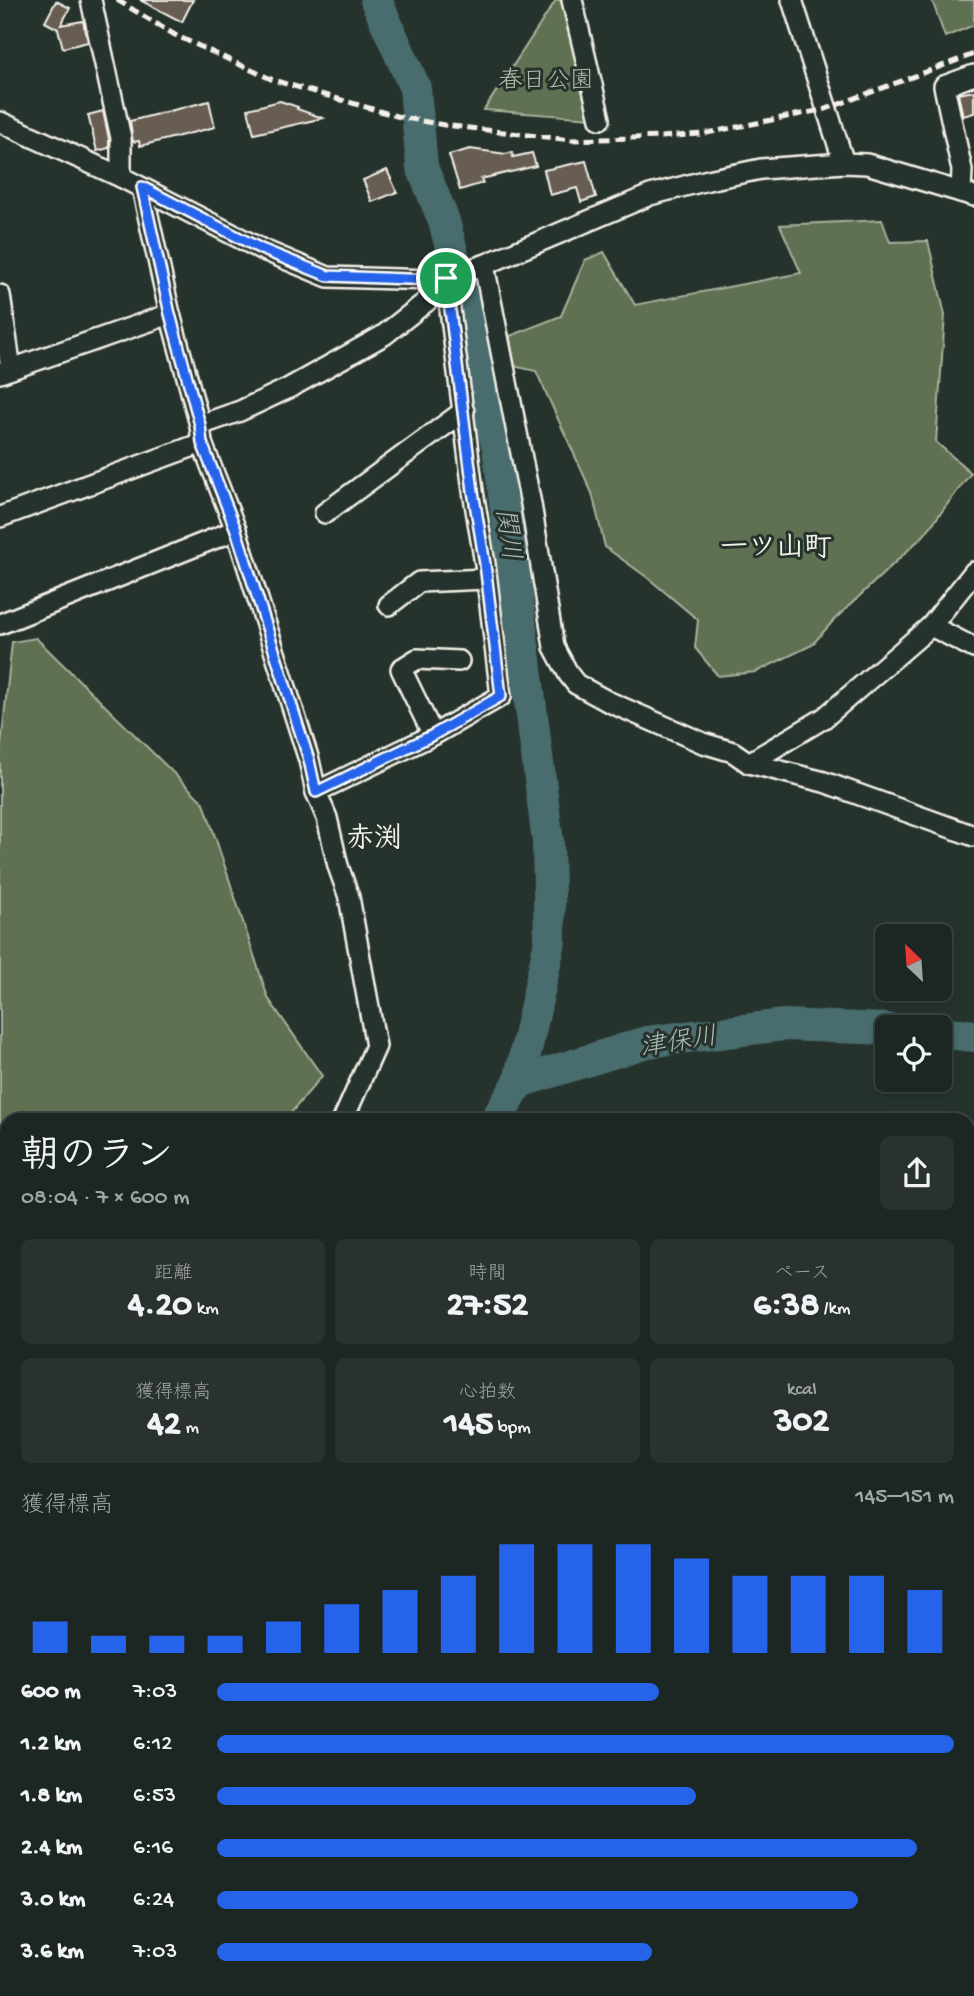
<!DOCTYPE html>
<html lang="ja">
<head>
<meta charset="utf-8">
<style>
	:root { --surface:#1c2622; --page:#29322f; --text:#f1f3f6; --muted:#a0a5a5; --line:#3a4340; --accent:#2563eb }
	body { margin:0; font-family:"Gochi Hand","Klee One",sans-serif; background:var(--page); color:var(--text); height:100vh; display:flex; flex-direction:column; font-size:26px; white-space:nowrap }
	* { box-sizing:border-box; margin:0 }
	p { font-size:23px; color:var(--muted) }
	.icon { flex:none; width:38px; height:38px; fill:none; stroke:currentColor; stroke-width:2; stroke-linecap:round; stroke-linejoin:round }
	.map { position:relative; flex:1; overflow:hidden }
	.details { position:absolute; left:0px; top:1113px; width:975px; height:884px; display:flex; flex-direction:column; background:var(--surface); border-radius:21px 21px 0 0; box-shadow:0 4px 10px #0003,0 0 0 2px var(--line) }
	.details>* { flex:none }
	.needle { width:46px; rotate:335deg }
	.controls { position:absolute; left:875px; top:924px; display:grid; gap:14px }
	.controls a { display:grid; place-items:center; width:77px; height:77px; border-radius:10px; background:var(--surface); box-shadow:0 4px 10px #0003,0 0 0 2px var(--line); font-size:35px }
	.pin { position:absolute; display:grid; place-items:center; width:60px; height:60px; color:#fff; margin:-30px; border:4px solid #fff; border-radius:50%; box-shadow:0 2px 7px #0007 }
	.round { display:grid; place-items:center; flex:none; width:74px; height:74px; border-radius:10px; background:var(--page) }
	.summary { display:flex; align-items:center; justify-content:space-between; height:119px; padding:0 21px }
	h1 { font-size:38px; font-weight:700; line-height:52px }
	.metrics { display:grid; grid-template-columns:repeat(3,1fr); gap:10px; height:119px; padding:7px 21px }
	.metrics div { display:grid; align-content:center; border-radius:10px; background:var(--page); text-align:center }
	.metrics b { font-size:35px; font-weight:700 }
	.metrics small { font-size:19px; font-weight:400 }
	.metrics p { font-size:19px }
	.chart { height:196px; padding:14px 21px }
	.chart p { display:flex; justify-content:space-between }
	.chart svg { width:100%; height:126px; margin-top:7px; stroke:var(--accent); stroke-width:6 }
	ul { padding:0 21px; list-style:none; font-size:23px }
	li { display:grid; grid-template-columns:112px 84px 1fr; align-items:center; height:52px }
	li i { height:18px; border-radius:9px; background:var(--accent) }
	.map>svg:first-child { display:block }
	.green { fill:#607152; stroke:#aab19d; stroke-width:2 }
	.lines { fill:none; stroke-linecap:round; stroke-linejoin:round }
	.stream { stroke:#8da19f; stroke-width:5 }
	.river { stroke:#486c6e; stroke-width:32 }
	.building { fill:#685d52; stroke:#f4f1e8; stroke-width:2 }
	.minor-casing { stroke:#f4f1e8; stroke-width:24 }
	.minor { stroke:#26332d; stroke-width:19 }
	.rail { stroke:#f4f1e8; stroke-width:5; stroke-dasharray:10 5; stroke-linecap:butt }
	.route-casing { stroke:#fff; stroke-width:14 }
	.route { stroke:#2563eb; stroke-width:9 }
	.labels { text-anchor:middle; stroke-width:6; stroke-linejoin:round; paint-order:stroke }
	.park-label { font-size:24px; fill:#b9beac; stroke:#26332d }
	.water-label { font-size:26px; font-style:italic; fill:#afbcb7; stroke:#26332d }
	.quarter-label { font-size:28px; font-weight:bold; fill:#f4f1e8; stroke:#26332d }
</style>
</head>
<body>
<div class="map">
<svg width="974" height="1996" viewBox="0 0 974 1996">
	<rect width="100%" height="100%" fill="#26332d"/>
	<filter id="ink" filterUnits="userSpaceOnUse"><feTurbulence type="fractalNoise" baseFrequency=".0143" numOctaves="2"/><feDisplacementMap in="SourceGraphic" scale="14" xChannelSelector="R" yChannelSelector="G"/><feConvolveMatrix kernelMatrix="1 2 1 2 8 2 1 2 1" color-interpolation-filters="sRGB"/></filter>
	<g filter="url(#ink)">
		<g class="green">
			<polygon points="556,0 565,0 592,118 484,110"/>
			<polygon points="932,0 974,0 974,25 945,37"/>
			<polygon points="882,220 890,242 928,241 945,315 936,442 971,473 924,535 833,621 812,645 756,672 718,676 695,648 698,620 648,578 605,547 592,493 536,371 513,366 510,336 561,316 585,260 604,252 635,305 801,273 780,225"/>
			<polygon points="36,638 204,803 268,998 322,1076 285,1120 7,1120 7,1294 0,1290 0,755 12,642"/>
		</g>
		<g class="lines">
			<polyline class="stream" points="0,1573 7,1569"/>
			<g class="river">
				<polyline points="376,0 415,88 422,167 444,221 453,255 468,299 485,403 498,447 548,842 550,941 519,1082 496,1120"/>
				<polyline points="940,1032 974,1036"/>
				<polyline points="519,1082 647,1042 784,1025 887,1029"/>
				<polyline points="0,1938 7,1927"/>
			</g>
		</g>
		<g class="building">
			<polygon points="140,0 193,0 182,22"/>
			<polygon points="56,1 70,8 61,25 83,21 88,42 63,48 58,29 45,22"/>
			<polygon points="974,91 974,113 963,116 958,94"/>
			<polygon points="209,101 215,127 140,146 139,141 133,142 130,121"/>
			<polygon points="280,101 298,107 297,109 323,118 254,134 248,109"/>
			<polygon points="103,111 109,139 109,148 97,151 88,115"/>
			<polygon points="470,149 506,154 512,152 513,157 532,153 536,166 481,179 483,183 460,190 449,155"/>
			<polygon points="586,161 596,197 581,202 577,188 550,195 544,170"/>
			<polygon points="387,170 397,192 372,202 363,180"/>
		</g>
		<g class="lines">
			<defs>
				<g id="minor">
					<polyline points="91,0 121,138 121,177"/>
					<polyline points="572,0 600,119"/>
					<polyline points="792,0 844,163"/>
					<polyline points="0,122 121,177 261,249 328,277 434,280 484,265 650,195 708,180 761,169 844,163 867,164 974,196"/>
					<polyline points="142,188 170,314 200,425 202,443 236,530 309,760 316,792 327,818 338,866 349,897 376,1046 343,1120"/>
					<polyline points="961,192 962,170 944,86 974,75"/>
					<polyline points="484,265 531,504 554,647 569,675 576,684 607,701 703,743 733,752 749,763 824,782 974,836"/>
					<polyline points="0,295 11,369"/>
					<polyline points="0,373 170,314"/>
					<polyline points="200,425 240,411 289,388 384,335 427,301 434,280"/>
					<polyline points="325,513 464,411"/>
					<polyline points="0,517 202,443"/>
					<polyline points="389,605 419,582 486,579"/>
					<polyline points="0,624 236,530"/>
					<polyline points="931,626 974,648"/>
					<polyline points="433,735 401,669 417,659 459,661"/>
					<polyline points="749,763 824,718 931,626 974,572"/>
					<polyline points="316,792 433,735 501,696 485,564 473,491 446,278"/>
					<polyline points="0,1318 7,1322"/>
					<polyline points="968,1355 974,1354"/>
					<polyline points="968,1445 974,1443"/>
					<polyline points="0,1460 7,1458"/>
					<polyline points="0,1542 7,1538"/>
					<polyline points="968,1659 974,1659"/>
					<polyline points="968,1797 974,1867"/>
					<polyline points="968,1944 974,1946"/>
					<polyline points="340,1990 352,1996"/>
					<polyline points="904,1990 905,1996"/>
					<polyline points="269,1996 271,1990"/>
					<polyline points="556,1996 560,1990"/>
				</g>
			</defs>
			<use href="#minor" class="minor-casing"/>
			<use href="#minor" class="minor"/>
			<polyline class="rail" points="117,0 175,35 273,80 400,117 444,125 571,140 661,137 702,134 826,109 974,54"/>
		</g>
	</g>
	<g class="lines" filter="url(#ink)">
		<defs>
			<polygon id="route" points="142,187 261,249 328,276 434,280 446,278 473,491 485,564 501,696 433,735 316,792 309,760 236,530 202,443 200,425 170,314"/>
		</defs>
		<use href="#route" class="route-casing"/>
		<use href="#route" class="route"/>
	</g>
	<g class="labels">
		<g class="park-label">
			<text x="546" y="87">春日公園</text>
		</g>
		<g class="water-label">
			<text transform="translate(510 534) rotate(82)" y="9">関川</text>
			<text transform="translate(678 1040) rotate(-9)" y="9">津保川</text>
		</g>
		<g class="quarter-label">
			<text x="776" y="555">一ツ山町</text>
			<text x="374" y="846">赤渕</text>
		</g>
	</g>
</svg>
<div class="controls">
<a><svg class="needle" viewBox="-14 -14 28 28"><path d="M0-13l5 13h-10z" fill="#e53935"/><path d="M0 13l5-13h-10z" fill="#a0a5a5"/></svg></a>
<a><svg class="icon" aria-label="locate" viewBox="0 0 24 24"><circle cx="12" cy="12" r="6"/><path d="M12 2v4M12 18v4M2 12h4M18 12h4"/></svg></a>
</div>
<div class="pin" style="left:446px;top:278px;background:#1e9e55"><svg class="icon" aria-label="arrive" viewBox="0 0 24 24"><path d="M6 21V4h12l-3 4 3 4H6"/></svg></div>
<section class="details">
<div class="summary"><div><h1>朝のラン</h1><p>08:04 · 7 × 600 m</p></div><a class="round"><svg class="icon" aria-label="share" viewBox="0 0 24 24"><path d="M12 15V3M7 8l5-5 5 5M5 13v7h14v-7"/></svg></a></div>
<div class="metrics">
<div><p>距離</p><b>4.20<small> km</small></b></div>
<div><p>時間</p><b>27:52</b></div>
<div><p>ペース</p><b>6:38<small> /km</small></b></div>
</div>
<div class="metrics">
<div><p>獲得標高</p><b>42<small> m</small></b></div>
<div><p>心拍数</p><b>145<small> bpm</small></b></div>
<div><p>kcal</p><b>302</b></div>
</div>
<div class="chart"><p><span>獲得標高</span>145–151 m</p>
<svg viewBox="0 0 160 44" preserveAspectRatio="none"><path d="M5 44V33M15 44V38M25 44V38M35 44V38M45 44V33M55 44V27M65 44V22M75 44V17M85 44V6M95 44V6M105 44V6M115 44V11M125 44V17M135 44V17M145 44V17M155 44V22"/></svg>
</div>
<ul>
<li><b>600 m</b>7:03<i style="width:60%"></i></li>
<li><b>1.2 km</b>6:12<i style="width:100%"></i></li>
<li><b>1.8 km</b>6:53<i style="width:65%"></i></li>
<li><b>2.4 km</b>6:16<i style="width:95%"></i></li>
<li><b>3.0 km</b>6:24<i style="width:87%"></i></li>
<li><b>3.6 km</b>7:03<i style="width:59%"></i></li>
</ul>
</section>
</div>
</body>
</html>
